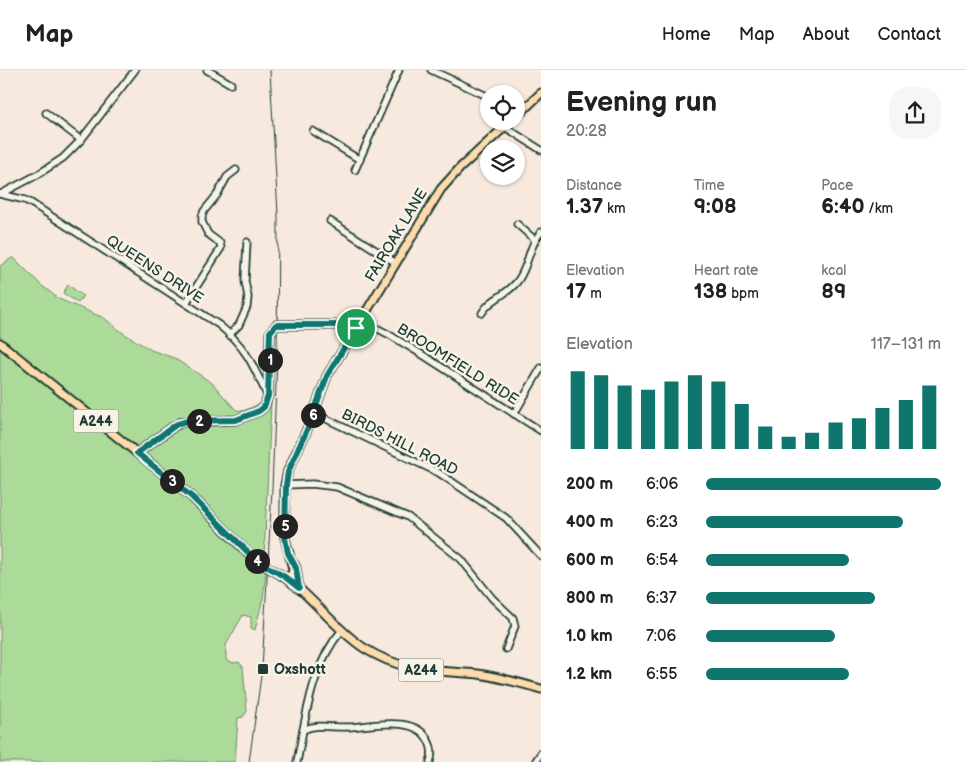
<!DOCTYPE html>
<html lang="en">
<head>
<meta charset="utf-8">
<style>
	:root { --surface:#fff; --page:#f6f6f6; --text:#202124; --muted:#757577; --line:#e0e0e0; --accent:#0f766e }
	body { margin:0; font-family:"Balsamiq Sans",sans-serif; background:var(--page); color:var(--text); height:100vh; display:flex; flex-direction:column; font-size:19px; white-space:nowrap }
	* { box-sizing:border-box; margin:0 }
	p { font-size:16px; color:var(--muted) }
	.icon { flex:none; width:28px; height:28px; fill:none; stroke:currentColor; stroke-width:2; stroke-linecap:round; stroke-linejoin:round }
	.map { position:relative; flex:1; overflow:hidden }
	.drawer { display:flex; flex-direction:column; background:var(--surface); width:425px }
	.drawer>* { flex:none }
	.controls { position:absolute; left:480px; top:15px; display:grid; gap:10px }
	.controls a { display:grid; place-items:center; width:45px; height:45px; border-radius:50%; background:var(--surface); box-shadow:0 1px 4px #0004; font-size:25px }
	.pin { position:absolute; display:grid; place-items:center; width:42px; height:42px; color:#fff; margin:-21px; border:2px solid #fff; border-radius:50%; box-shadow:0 1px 5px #0007 }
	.km { position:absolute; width:25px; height:25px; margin:-12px; border-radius:50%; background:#222; color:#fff; font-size:14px; line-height:25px; text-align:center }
	.round { display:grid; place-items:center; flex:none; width:52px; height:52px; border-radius:20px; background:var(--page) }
	.summary { display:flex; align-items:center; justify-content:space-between; height:85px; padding:0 25px }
	h1 { font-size:28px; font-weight:800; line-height:38px }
	.metrics { display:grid; grid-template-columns:repeat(3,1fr); gap:8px; height:85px; padding:5px 25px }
	.metrics div { display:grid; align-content:center }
	.metrics b { font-size:21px; font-weight:800 }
	.metrics small { font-size:14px; font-weight:400 }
	.metrics p { font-size:14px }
	.chart { height:140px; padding:10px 25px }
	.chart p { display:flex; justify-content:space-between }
	.chart svg { width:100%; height:90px; margin-top:5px; stroke:var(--accent); stroke-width:6 }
	ul { padding:0 25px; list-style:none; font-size:16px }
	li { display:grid; grid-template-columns:80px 60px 1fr; align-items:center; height:38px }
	li i { height:12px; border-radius:6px; background:var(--accent) }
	header { display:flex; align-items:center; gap:30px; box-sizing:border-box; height:70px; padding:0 25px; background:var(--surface); border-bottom:1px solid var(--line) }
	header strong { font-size:24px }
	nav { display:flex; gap:28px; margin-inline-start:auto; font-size:18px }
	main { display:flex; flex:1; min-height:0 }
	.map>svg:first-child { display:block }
	.green { fill:#acda99; stroke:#668c66 }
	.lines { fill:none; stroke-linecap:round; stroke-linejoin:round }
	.minor-casing { stroke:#1f3d34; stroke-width:9 }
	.major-casing { stroke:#1f3d34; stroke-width:11 }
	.minor { stroke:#f7f3e8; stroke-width:5.5 }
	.major { stroke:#fedbac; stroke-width:7 }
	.rail { stroke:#1f3d34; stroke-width:1 }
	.major-bridge-casing { stroke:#1f3d34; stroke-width:11; stroke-linecap:butt }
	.major-bridge { stroke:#fedbac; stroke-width:7 }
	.route-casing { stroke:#fff; stroke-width:10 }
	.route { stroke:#0f766e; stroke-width:6 }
	.poi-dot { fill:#1f3d34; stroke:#f7f3e8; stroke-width:2 }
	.labels { text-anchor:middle; stroke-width:5; stroke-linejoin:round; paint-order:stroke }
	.shield { fill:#f7f3e8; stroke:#60746a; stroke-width:1 }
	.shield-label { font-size:14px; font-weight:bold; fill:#1f3d34 }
	.street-label { font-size:15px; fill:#1f3d34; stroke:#f7f3e8 }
	.poi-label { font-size:15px; font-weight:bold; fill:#1f3d34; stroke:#f7f3e8; text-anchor:start }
</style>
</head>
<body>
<header>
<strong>Map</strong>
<nav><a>Home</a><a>Map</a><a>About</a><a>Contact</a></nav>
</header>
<main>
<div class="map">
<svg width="541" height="692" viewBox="0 0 541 692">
	<rect width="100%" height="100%" fill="#f8e9de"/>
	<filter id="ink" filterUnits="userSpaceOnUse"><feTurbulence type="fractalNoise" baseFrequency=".02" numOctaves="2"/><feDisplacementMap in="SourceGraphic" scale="10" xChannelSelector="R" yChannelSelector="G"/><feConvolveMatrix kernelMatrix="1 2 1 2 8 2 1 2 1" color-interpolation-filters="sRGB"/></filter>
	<g filter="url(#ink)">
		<g class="green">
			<polygon points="13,187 41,215 59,229 104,248 123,263 151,280 174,288 212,313 236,340 243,341 264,332 271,332 264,488 252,480 196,425 0,268 0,196"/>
			<polygon points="68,215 83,226 78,233 63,223"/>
			<polygon points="0,278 190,430 266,502 263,528 255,560 251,558 251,547 243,545 226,575 226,590 234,593 239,592 243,597 247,641 243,647 238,648 235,692 0,692"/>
		</g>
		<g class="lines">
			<defs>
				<g id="minor">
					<polyline points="207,0 231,14"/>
					<polyline points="431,0 489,27"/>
					<polyline points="46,43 81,70"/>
					<polyline points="505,57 541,80"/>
					<polyline points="313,61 360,90"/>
					<polyline points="355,100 399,0"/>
					<path d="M0 124 25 130 31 133 219 255C246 277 253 295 267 325"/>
					<polyline points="1,124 37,105 63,88 81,70 135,0"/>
					<polyline points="330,151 396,193"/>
					<polyline points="517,154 535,170"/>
					<polyline points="186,233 221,178 220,173 208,164 202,152 202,146 204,141 217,125 227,107 236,100"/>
					<path d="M482 243C490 228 509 225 519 209 529 194 529 175 541 162"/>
					<polyline points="361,250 388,264 426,287 541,361"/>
					<polyline points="229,265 239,255 247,237 248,227 245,211 247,172"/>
					<polyline points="314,343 439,403 506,448 541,486"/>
					<polyline points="514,344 541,298"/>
					<polyline points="285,415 312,414 337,417 408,447 461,489 492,528 513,548 515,556 506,579"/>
					<path d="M303 660C318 653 333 658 349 657 372 656 415 645 428 670 432 677 433 684 430 692"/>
					<path d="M297 692C306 647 311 596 342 560"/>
					<polyline points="535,692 541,683"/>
				</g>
				<g id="major">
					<polyline points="516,47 541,23"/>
					<polyline points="0,273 192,427 255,490"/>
					<polyline points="137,383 173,357 182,352 236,350 259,341 264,337 268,326 270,263 276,255 343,255 356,258"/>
					<polyline points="294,494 296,498 299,519"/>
					<path d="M278 503C311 523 332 557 364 578 403 603 435 600 478 604 499 607 520 613 541 619"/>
					<polyline points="288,510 291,506 293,499 285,468 285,415 288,401 310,353 327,306 441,119 460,98 511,51"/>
				</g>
			</defs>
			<use href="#minor" class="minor-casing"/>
			<use href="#major" class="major-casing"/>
			<use href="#minor" class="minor"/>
			<use href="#major" class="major"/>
			<polyline class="rail" points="249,692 262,599 272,419 277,288 278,144 270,0"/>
			<defs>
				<polyline id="major-bridge" points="255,490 278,503"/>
			</defs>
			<use href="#major-bridge" class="major-bridge-casing"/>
			<use href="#major-bridge" class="major-bridge"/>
		</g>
	</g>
	<g class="lines" filter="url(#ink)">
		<defs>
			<polygon id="route" points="276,255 343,255 356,258 327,306 310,353 288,402 286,415 285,468 288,483 296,498 299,518 285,507 256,490 192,427 137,383 177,354 187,351 236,350 259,341 264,337 268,326 270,262"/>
		</defs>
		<use href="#route" class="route-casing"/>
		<use href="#route" class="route"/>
	</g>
	<rect class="poi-dot" x="257" y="593" width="12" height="12" rx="2.5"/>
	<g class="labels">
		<g class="shield">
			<rect x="73.5" y="339.5" width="45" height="23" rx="4"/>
			<rect x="398.5" y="588.5" width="45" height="23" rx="4"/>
		</g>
		<g class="shield-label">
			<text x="96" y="356">A244</text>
			<text x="421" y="605">A244</text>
		</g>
		<g class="street-label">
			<text transform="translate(396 165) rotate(-59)" y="5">FAIROAK LANE</text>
			<text transform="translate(155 199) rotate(33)" y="5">QUEENS DRIVE</text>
			<text transform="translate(458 294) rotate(32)" y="5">BROOMFIELD RIDE</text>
			<text transform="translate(400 372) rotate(27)" y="5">BIRDS HILL ROAD</text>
		</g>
		<g class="poi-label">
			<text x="274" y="604">Oxshott</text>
		</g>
	</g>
</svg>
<div class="controls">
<a><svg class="icon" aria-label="locate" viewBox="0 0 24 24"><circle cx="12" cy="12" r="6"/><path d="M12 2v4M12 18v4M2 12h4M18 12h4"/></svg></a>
<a><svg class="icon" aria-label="layers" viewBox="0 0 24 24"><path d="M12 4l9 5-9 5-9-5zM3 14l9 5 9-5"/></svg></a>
</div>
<div class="pin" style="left:356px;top:258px;background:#1e9e55"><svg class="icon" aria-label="arrive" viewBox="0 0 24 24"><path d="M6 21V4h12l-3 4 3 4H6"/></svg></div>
<b class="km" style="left:270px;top:290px">1</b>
<b class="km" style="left:199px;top:351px">2</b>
<b class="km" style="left:172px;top:411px">3</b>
<b class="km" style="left:257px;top:491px">4</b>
<b class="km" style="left:285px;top:456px">5</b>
<b class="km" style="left:313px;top:345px">6</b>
</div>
<section class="drawer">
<div class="summary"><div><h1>Evening run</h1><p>20:28</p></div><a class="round"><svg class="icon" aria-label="share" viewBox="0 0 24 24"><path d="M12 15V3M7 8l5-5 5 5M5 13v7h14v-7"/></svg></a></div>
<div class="metrics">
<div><p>Distance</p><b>1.37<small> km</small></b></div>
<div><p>Time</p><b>9:08</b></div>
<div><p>Pace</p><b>6:40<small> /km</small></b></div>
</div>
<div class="metrics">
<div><p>Elevation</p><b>17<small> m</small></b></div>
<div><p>Heart rate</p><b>138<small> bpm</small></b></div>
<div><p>kcal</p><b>89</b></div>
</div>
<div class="chart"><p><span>Elevation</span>117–131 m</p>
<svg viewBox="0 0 160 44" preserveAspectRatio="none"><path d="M5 44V6M15 44V8M25 44V13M35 44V15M45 44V11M55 44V8M65 44V11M75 44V22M85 44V33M95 44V38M105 44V36M115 44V31M125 44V29M135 44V24M145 44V20M155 44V13"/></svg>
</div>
<ul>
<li><b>200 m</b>6:06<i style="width:100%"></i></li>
<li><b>400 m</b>6:23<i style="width:84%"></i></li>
<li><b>600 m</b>6:54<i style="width:61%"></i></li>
<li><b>800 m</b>6:37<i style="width:72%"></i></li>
<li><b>1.0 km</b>7:06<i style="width:55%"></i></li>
<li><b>1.2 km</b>6:55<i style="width:61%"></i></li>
</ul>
</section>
</main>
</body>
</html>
